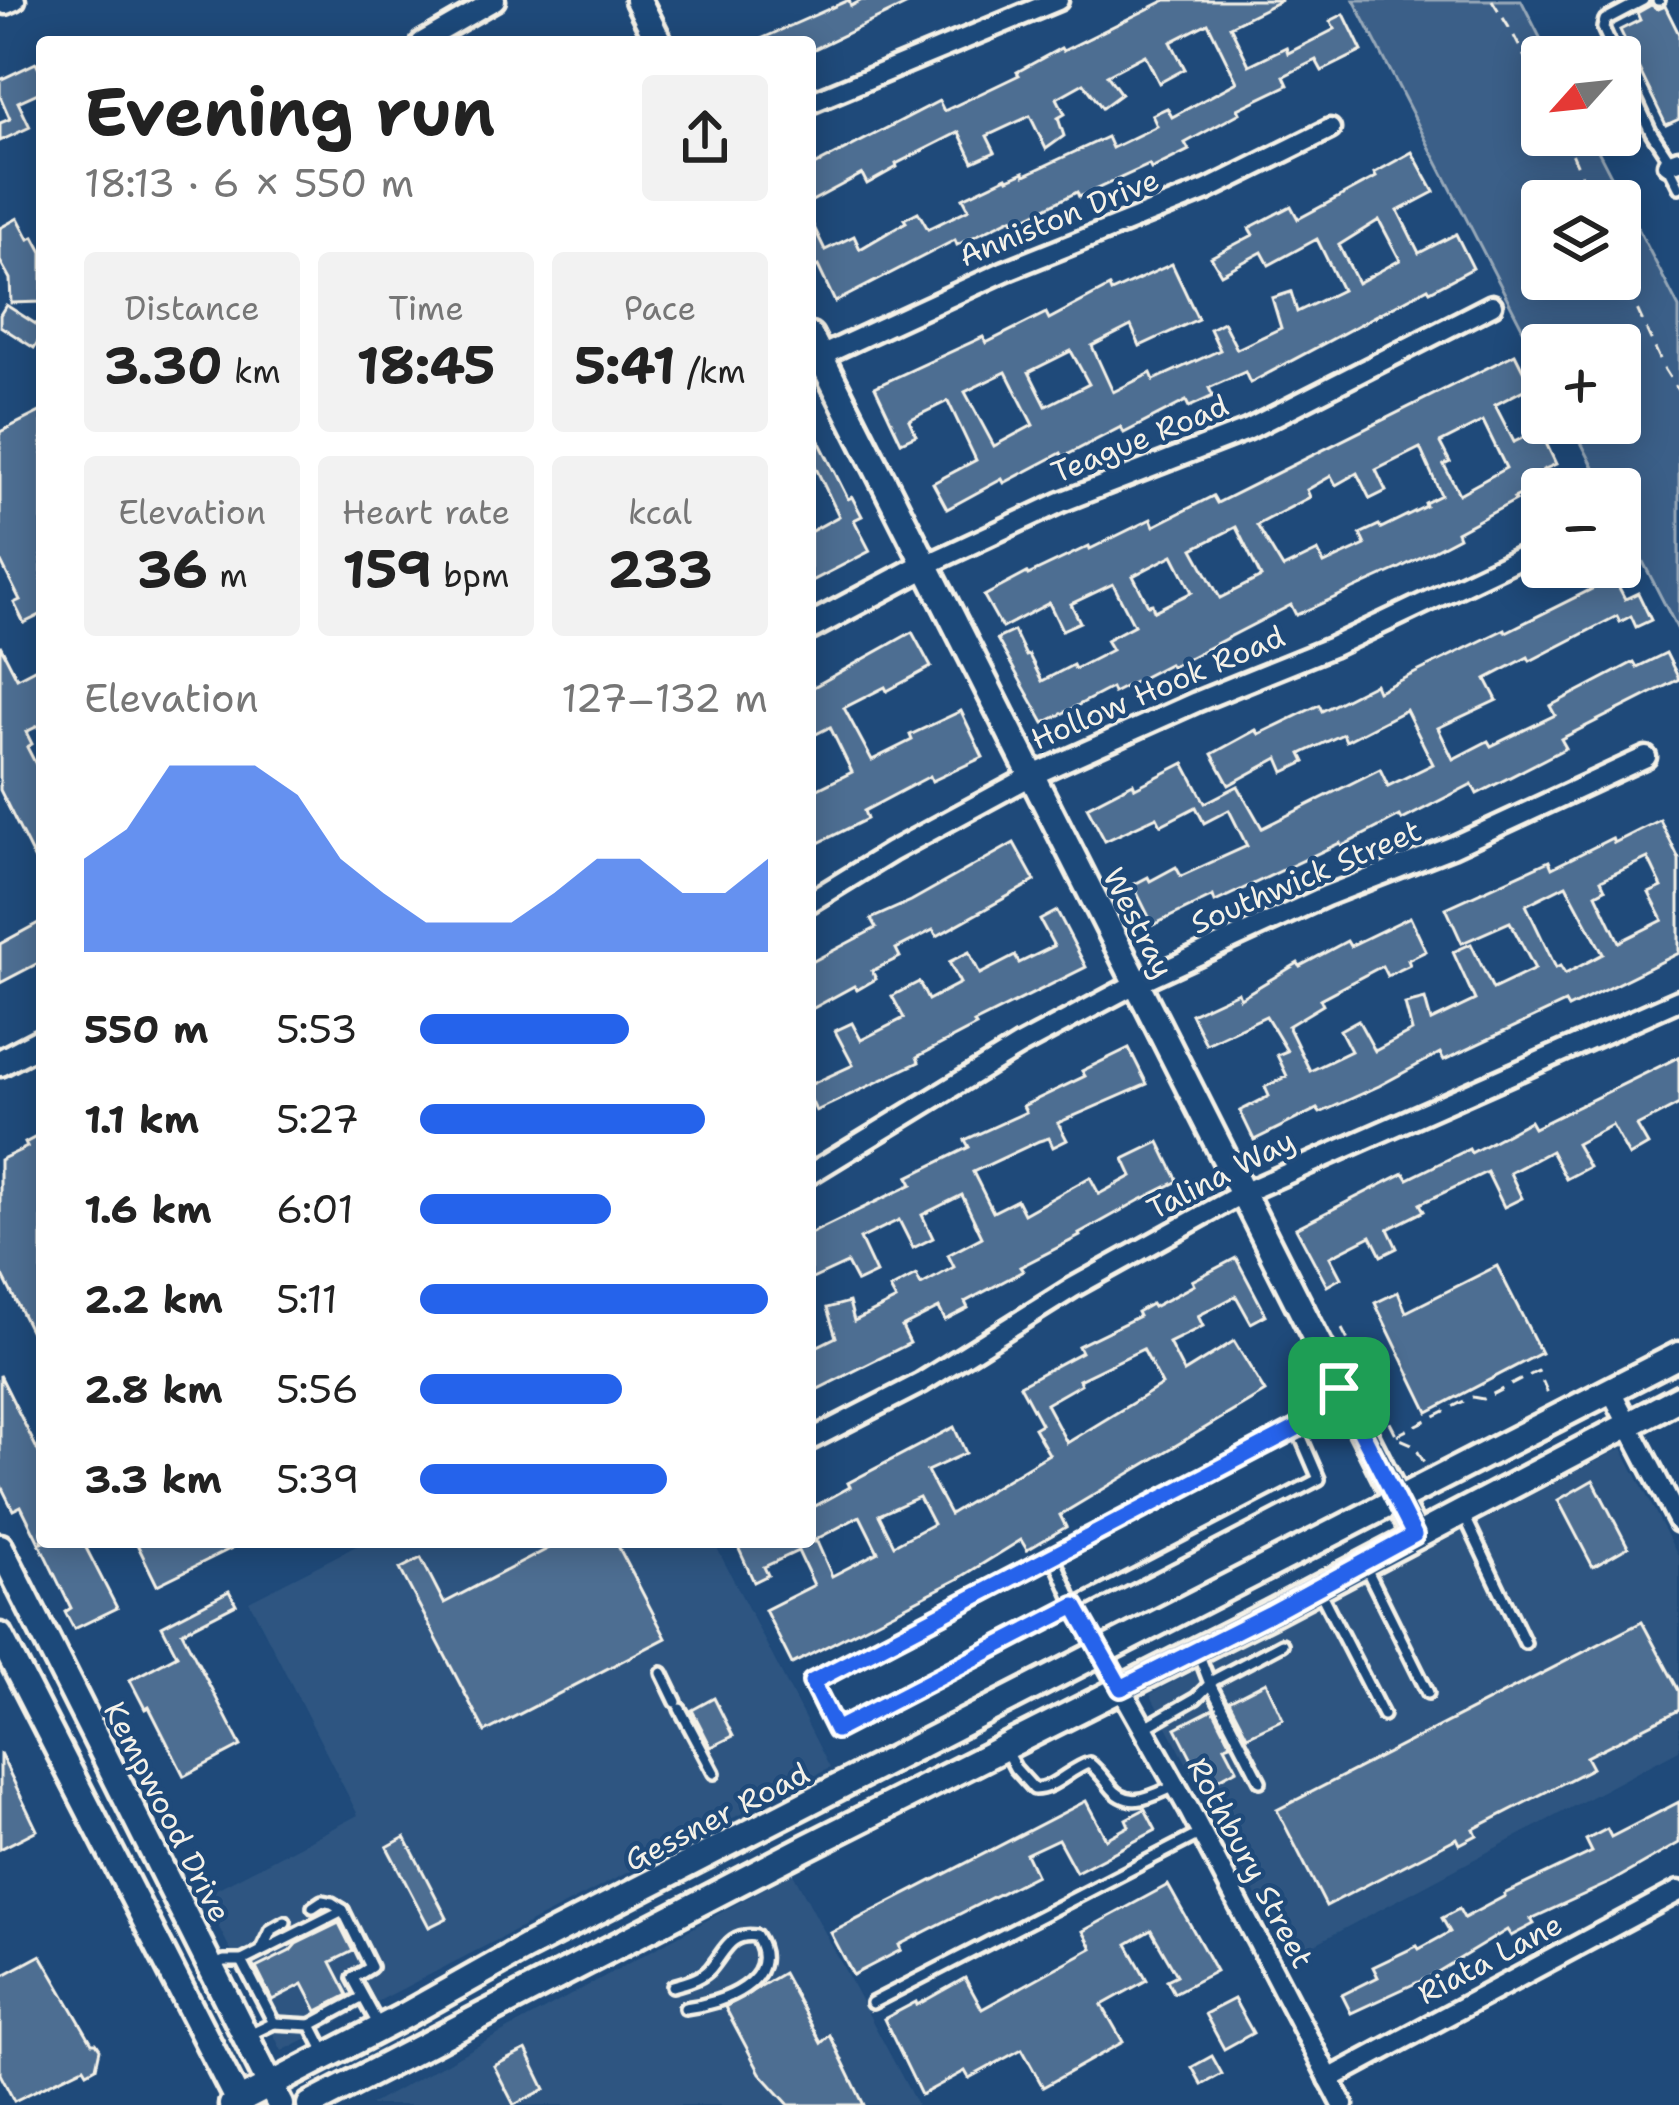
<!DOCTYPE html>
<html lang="en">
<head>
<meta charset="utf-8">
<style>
	:root { --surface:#fff; --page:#f2f2f2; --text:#222; --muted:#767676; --accent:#2563eb }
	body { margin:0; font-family:"Shantell Sans",sans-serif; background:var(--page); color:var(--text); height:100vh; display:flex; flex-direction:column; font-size:45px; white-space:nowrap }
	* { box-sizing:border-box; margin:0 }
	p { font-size:39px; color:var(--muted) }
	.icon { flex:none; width:66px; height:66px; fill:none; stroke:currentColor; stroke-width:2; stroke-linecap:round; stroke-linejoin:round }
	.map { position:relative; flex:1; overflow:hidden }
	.sheet { position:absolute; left:36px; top:36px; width:780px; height:1512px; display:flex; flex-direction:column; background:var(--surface); border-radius:12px; box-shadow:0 6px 30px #0003 }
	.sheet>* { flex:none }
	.needle { width:78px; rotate:243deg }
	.fabs { position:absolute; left:1521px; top:36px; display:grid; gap:24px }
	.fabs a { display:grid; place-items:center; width:120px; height:120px; border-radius:12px; background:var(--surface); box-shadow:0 6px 30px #0003; font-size:60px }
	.pin { position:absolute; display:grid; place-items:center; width:102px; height:102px; color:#fff; margin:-51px; border-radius:24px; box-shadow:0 6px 18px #0006 }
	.round { display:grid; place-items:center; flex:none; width:126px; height:126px; border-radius:12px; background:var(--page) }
	.head { display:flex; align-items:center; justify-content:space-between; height:204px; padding:0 48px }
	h1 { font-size:66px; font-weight:700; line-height:90px }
	.stats { display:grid; grid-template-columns:repeat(3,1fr); gap:18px; height:204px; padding:12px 48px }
	.stats div { display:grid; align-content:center; border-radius:12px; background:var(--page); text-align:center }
	.stats b { font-size:51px; font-weight:700 }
	.stats small { font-size:33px; font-weight:400 }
	.stats p { font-size:33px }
	.chart { height:336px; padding:24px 48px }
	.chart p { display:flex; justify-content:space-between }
	.chart svg { width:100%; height:216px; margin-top:12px; fill:var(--accent); opacity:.7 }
	ul { padding:0 48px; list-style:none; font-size:39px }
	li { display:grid; grid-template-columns:192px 144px 1fr; align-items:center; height:90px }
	li i { height:30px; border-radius:15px; background:var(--accent) }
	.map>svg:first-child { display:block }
	.built { fill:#2d5581 }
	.green { fill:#3a5f88; stroke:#97a8b8; stroke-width:3; fill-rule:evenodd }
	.building { fill:#4d6e92; stroke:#f4f1e8; stroke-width:3; fill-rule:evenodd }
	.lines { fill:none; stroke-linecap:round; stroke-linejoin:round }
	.lane-casing { stroke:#f4f1e8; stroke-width:18 }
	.street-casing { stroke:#f4f1e8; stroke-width:27 }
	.secondary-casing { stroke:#f4f1e8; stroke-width:33 }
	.path { stroke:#f4f1e8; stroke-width:3; stroke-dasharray:12 9; stroke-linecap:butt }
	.lane { stroke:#1f4a7a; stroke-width:9 }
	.street { stroke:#1f4a7a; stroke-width:18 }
	.secondary { stroke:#1f4a7a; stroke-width:24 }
	.route-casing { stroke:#fff; stroke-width:24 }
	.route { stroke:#2563eb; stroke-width:15 }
	.labels { text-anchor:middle; stroke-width:9; stroke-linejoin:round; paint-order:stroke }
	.street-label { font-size:30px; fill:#f4f1e8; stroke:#1f4a7a }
</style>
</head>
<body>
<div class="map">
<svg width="1679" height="2105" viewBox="0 0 1679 2105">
	<rect width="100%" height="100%" fill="#1f4a7a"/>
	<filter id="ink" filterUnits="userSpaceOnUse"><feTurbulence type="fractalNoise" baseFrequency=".00833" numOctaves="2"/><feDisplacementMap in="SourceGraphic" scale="24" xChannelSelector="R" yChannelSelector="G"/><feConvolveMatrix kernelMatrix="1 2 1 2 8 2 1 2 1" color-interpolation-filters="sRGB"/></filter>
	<g filter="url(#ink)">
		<g class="built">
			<polygon points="1622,1448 1679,1558 1679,1750 1289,1958 1150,1694"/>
			<polygon points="364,1542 714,1542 830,1768 282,2051 203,1896 358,1815 249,1601"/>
			<polygon points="793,1873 917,2105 370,2105"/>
		</g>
		<path class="green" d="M1354 0H1521L1550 57H1542V135H1590L1679 308V632L1620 517V489H1605L1571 423H1620V345H1542V366ZM1542 201H1620V279H1542Z"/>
		<g class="building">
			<polygon points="849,0 851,6 862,0 916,0 810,51 810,42 754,42"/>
			<polygon points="1166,0 1282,0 1230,26 1249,65 1286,47 1288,53 1335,29 1330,21 1344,14 1362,51 1322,71 1316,60 1284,76 1288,85 1238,109 1240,113 1185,143 1189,150 1151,169 1149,165 1079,197 1077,192 1015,223 1012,218 957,245 955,240 835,302 818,266 810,270 810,219 825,250 854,236 860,249 906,222 904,219 918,212 928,229 969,209 963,198 1007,177 1008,179 1024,172 1025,175 1107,137 1112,148 1157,126 1152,115 1167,108 1172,117 1237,82 1208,23 1171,42 1185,69 1159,83 1145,55 1107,75 1121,94 1102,108 1084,83 1057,98 1065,114 1058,118 1064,136 1046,149 1030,116 987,136 995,152 973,162 959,132 896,164 897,167 867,184 862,174 810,202 810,168 939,101 944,111 1019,75 1017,72 1061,48 1063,51"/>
			<polygon points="1651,5 1658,9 1665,6 1679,34 1679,119 1666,125 1620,30 1640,20 1637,13"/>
			<polygon points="36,63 42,75 42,91 18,102 30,127 0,141 0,123 10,119 0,96 0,80"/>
			<path d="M1412 152 1434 192 1398 211 1419 253 1456 234 1473 268 1430 291 1428 288 1250 383 1245 372 1209 388 1213 396 1189 407 1186 401 1124 433 1121 427 1063 457 1061 453 1004 483 1002 479 947 509 933 483 976 460 948 401 909 420 916 435 901 442 875 387 983 337 986 343 1046 313 1049 319 1109 287 1111 292 1172 264 1198 319 1140 346 1131 326 1092 346 1113 392 1151 373 1154 380 1220 350 1210 329 1223 322 1237 349 1281 328 1272 298 1291 292 1297 312 1342 290 1317 239 1269 265 1262 252 1221 274 1211 257 1253 235 1249 228 1291 206 1298 219 1376 177 1374 173ZM1379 220 1400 260 1358 283 1339 245ZM1071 351 1089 384 1046 406 1029 372ZM1006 372 1033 425 994 446 965 392Z"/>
			<polygon points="18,218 29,239 34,237 42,252 42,302 11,303 10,279 0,261 0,228"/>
			<polygon points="6,305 42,328 42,335 34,348 0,326 0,315"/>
			<path d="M1515 354 1531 386 1495 405 1514 442 1551 424 1557 438 1546 443 1556 464 1543 470 1549 481 1514 498 1516 500 1457 532 1459 537 1400 568 1296 615 1291 605 1171 667 1169 664 1113 693 1111 688 1044 723 997 639 1014 631 1026 656 1029 655 1042 681 1073 665 1075 669 1112 650 1106 640 1134 625 1113 584 1071 604 1080 622 1062 630 1049 603 1002 628 984 596 1027 573 1028 575 1089 546 1090 549 1151 519 1154 526 1213 496 1217 503ZM1483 421 1506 468 1459 494 1444 465 1450 462 1440 443ZM1420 448 1441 495 1425 503 1426 506 1381 528 1379 525 1360 534 1365 545 1324 564 1318 551 1283 568 1257 525 1310 497 1307 490 1331 476 1336 485 1357 473 1370 499 1386 491 1376 470ZM1236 527 1261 577 1220 598 1193 549ZM1173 555 1192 592 1154 611 1152 604 1148 605 1133 576Z"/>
			<polygon points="42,411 42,614 24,623 14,603 20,600 0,560 0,432"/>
			<polygon points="810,423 848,499 852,497 862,516 854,520 870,551 810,582 810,532 839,516 810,456"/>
			<polygon points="1614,578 1625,599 1638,593 1651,620 1636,627 1631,616 1620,622 1617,616 1530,661 1528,657 1486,679 1497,700 1438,728 1453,759 1488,741 1491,746 1555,715 1550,706 1634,662 1637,667 1666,653 1679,679 1561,739 1566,748 1477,794 1472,784 1402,820 1400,816 1342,846 1340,843 1215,902 1213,896 1153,925 1133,885 1148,877 1150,881 1176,867 1181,876 1247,846 1229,810 1204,823 1196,807 1161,825 1157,817 1105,841 1087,807 1133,783 1135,788 1184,763 1205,803 1238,786 1262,828 1380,769 1388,786 1433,764 1406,710 1346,741 1343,734 1301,754 1305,762 1284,772 1278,758 1229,785 1212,754 1256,730 1259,734 1319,705 1322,711 1375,684 1378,691 1505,629 1506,632"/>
			<polygon points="912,632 931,667 887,691 885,687 844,708 872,760 912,740 910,735 961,711 983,757 932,781 930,776 864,811 867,819 810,847 810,793 852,772 830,727 810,737 810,689"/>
			<polygon points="0,645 17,678 42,665 42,724 26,732 32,744 27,747 42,776 42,874 0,790"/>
			<path d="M1660 820 1679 859V953L1568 1008 1565 1003 1444 1060 1440 1053 1379 1086 1320 1113 1317 1109 1254 1140 1240 1111 1269 1096 1265 1087 1287 1076 1277 1055 1287 1051 1266 1016 1206 1044 1191 1014 1238 992 1240 998 1298 963 1300 966 1347 941 1350 946 1410 917 1426 951 1408 960 1410 965 1387 976 1382 966 1320 999 1323 1005 1288 1026 1310 1071 1351 1051 1340 1030 1358 1020 1375 1051 1412 1031 1405 1004 1425 999 1431 1021 1475 1000 1453 952 1471 944 1493 989 1535 969 1510 922 1462 943 1446 908 1549 861 1552 868 1612 838 1614 843ZM1648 858 1662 887 1649 893 1663 920 1619 942 1596 894 1605 889 1601 880ZM1566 885 1603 954 1565 974 1560 966 1556 968 1526 905Z"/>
			<polygon points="1014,843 1035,881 937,936 933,930 896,949 900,957 872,971 876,979 857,990 854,986 810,1010 810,963 876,928 871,919 911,901"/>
			<polygon points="1057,911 1086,967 974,1023 976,1026 917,1057 919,1062 816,1111 810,1098 810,1085 853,1065 835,1031 852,1023 861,1040 904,1018 892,996 919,982 928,1000 960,983 949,962 969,952 980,974 1015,956 1019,963 1054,946 1040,920"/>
			<polygon points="42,921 42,961 0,983 0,944"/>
			<polygon points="1129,1048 1147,1084 1058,1123 1067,1140 1053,1147 1049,1138 1039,1141 973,1172 993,1212 1017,1200 1024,1214 1090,1177 1099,1194 1132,1176 1124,1159 1159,1142 1178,1181 1138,1201 1079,1234 1080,1236 1020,1267 1023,1271 965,1302 968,1308 945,1320 939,1308 902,1327 910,1343 810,1393 810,1350 836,1337 827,1308 849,1302 854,1321 896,1300 890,1289 916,1275 921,1285 954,1267 948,1255 982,1237 962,1195 922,1215 933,1238 913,1248 899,1220 860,1239 876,1273 857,1282 847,1263 810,1280 810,1234 912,1184 908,1177 969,1147 965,1140 1026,1112 1023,1106 1085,1076 1082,1071"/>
			<polygon points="1679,1057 1679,1104 1637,1126 1648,1145 1629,1156 1612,1125 1576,1144 1589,1167 1566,1179 1551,1151 1510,1173 1522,1198 1504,1207 1487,1172 1420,1204 1424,1211 1388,1229 1397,1248 1381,1256 1371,1236 1330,1257 1341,1278 1327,1286 1296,1228 1404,1173 1408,1179 1469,1149 1471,1153 1530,1121 1534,1128"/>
			<polygon points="42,1134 42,1354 0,1270 0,1160 27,1147 25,1143"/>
			<path d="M1236 1258 1266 1315 1251 1323 1236 1296 1198 1316 1203 1326 1169 1343 1184 1372 1234 1341 1265 1392 1060 1515 1066 1527 1027 1550 1021 1540 958 1579 792 1664 765 1610 814 1585 798 1551 764 1567 768 1575 754 1582 738 1547 748 1542H810V1509L850 1487 848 1483 954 1427 966 1453 927 1471 950 1514 1049 1454 1034 1428 1041 1424 1020 1385 1081 1352 1078 1346 1139 1316 1137 1312 1151 1304 1153 1307 1194 1285 1192 1281ZM1143 1349 1162 1385 1067 1443 1046 1404 1081 1384 1079 1380ZM919 1497 933 1524 894 1545 879 1515ZM860 1516 878 1552 832 1576 817 1542H811Z"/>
			<polygon points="1497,1266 1541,1353 1428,1412 1375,1303 1398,1292 1406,1312"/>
			<polygon points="0,1375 42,1459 42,1542 83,1542 117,1608 74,1629 65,1612 71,1608 21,1506 13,1510 0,1484"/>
			<polygon points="1593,1480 1628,1547 1593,1567 1558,1500"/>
			<polygon points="136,1542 244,1542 157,1585"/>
			<polygon points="561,1542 616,1542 666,1638 485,1732 400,1569 421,1558 444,1603"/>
			<polygon points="229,1591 236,1604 182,1632 241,1746 184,1776 149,1707 145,1709 130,1680 177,1655 162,1626"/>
			<polygon points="1642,1622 1679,1691 1679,1710 1586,1757 1592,1768 1474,1829 1477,1835 1460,1844 1457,1838 1326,1906 1277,1810"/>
			<polygon points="1266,1682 1283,1719 1247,1736 1229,1701"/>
			<polygon points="714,1698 733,1736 711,1747 692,1710"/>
			<polygon points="1213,1709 1231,1744 1225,1746 1237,1769 1206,1786 1176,1728"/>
			<polygon points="0,1753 37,1830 0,1849"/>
			<polygon points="1086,1801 1106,1839 1129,1826 1126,1819 1145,1809 1156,1830 1076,1872 1058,1839 1026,1854 1036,1875 899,1945 901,1950 853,1975 831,1933"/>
			<polygon points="1679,1802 1679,1843 1611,1882 1531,1919 1534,1924 1511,1936 1507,1930 1431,1976 1351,2013 1342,1995 1378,1977 1373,1967 1417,1946 1419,1949 1450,1932 1442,1918 1459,1909 1464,1918 1505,1896 1504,1894 1592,1852 1586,1840 1607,1829 1611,1837"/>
			<polygon points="405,1837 447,1918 429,1927 387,1847"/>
			<polygon points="1168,1885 1216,1971 1174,1993 1167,1980 1177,1975 1151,1930 1127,1944 1147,1980 1102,2005 1123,2042 1043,2087 1022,2049 969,2078 965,2071 921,2095 884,2019 916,2002 917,2005 965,1978 982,2009 1092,1948 1083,1931"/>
			<polygon points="339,1923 353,1951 331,1962 348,1995 317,2011 303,1984 272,2000 256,1968 290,1951 296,1944"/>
			<polygon points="41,1955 92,2043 96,2043 100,2049 96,2067 87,2072 84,2067 14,2101 0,2074 0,1977"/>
			<polygon points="783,1973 821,2043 830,2035 864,2105 789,2105 760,2073 725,2007"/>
			<polygon points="1234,1999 1253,2033 1224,2049 1205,2014"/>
			<polygon points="526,2050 545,2089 514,2105 494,2066"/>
			<polygon points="1212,2056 1222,2074 1202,2085 1192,2067"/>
		</g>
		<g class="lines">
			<defs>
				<g id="lane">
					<polyline points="1658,0 1659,0"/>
					<polyline points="1616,57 1603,28 1605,20 1643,0"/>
					<polyline points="1620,65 1651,132 1670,161"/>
					<polyline points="1668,165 1679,187"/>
					<polygon points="1297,1428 1319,1479 836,1730 812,1682"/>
					<polyline points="1297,1428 1339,1388"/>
					<polyline points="1463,1513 1525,1643"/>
					<polyline points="1053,1556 1075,1606 1098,1648"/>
					<polyline points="1366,1568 1428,1693"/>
					<polyline points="1320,1592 1383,1715"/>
					<polyline points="1197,1650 1210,1684 1260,1781"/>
					<polyline points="662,1673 676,1702"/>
					<polyline points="680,1709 714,1773"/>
					<polyline points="1144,1728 1196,1698 1214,1680 1282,1644"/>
					<path d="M1006 1751 1015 1768 1034 1789C1055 1789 1069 1769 1089 1763 1098 1770 1103 1777 1110 1786 1129 1811 1152 1796 1175 1786"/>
					<polyline points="313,1907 322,1901 332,1903 343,1910"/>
					<polyline points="262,1949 271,1930 285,1922"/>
					<polyline points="242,1961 274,2023 249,2035"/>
					<polyline points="215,1965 224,1961 242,1961 343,1910 371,1967 353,1978 378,2024"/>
					<path d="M673 1986C686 1982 701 1979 710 1969 725 1952 729 1932 756 1936 785 1981 721 2004 685 2008"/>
					<polyline points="872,2003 1201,1833"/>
					<polyline points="274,2023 311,2025 327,2056"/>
					<polyline points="311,2025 363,1997"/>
				</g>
				<g id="street">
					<polyline points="6,4 15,0"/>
					<polyline points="422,42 495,0"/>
					<polyline points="810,103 1058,0"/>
					<polyline points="1668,164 1679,160"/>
					<polyline points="810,361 1005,271 1207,190 1330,129"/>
					<polyline points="924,566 1061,502 1247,430 1492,305"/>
					<polyline points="810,902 891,852 1031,776 1196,702 1332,647 1540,548"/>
					<polyline points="810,1174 1019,1046 1135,984 1326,896 1452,847 1646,757"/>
					<polyline points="1610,1389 1679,1522"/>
					<polyline points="810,1440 921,1383 1072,1288 1243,1193 1679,1000"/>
					<polyline points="1100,1651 1190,1811 1343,2105"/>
					<polyline points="1329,2079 1679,1891"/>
				</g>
				<g id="secondary">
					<polyline points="638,0 659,42"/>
					<polyline points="810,336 1415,1535"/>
					<polyline points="810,627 924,566"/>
					<polyline points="0,1063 42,1041"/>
					<polyline points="0,1547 280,2105"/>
					<polyline points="0,1636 240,2105"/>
					<polyline points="232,2105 404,2016 525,1948 1679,1355"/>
					<polyline points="310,2105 807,1847 1269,1614 1679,1398"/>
				</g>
			</defs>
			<use href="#lane" class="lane-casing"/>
			<use href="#street" class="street-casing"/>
			<use href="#secondary" class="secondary-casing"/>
			<g class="path">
				<polyline points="1492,0 1513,34 1542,91"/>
				<polyline points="1564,135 1593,201"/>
				<polyline points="1620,272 1665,370 1679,392"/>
				<polyline points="1342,1329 1398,1438 1414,1445 1425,1464"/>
				<polyline points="1397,1435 1472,1397 1483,1399 1538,1371 1550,1398"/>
			</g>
			<use href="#lane" class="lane"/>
			<use href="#street" class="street"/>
			<use href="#secondary" class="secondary"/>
		</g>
	</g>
	<g class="lines" filter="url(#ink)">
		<defs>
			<polygon id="route" points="1339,1388 1414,1535 1269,1614 1121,1688 1075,1606 836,1730 812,1682 1297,1428"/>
		</defs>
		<use href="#route" class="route-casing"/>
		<use href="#route" class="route"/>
	</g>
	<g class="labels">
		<g class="street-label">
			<text transform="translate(1059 218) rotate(-22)" y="10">Anniston Drive</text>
			<text transform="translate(1140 439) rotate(-22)" y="10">Teague Road</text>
			<text transform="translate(1158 688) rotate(-23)" y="10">Hollow Hook Road</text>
			<text transform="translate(1306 877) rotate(-23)" y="10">Southwick Street</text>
			<text transform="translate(1138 923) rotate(63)" y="10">Westray</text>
			<text transform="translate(1221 1175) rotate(-27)" y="10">Talina Way</text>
			<text transform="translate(167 1812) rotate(63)" y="10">Kempwood Drive</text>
			<text transform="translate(717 1817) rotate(-27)" y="10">Gessner Road</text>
			<text transform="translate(1250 1863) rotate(62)" y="10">Rothbury Street</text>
			<text transform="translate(1490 1959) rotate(-28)" y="10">Riata Lane</text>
		</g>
	</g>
</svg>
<div class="fabs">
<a><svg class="needle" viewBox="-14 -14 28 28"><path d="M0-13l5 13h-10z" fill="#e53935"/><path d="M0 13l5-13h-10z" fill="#767676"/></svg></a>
<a><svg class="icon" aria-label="layers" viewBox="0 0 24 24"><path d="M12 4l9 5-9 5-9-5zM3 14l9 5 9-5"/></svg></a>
<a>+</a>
<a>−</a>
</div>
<div class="pin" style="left:1339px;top:1388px;background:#1e9e55"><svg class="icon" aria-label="arrive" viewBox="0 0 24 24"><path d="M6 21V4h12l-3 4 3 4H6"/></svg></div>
<section class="sheet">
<div class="head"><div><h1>Evening run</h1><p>18:13 · 6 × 550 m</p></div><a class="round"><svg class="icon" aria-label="share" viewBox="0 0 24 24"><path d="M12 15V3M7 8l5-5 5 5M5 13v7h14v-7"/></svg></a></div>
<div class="stats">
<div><p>Distance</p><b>3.30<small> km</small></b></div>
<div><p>Time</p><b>18:45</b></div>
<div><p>Pace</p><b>5:41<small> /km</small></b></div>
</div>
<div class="stats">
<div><p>Elevation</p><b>36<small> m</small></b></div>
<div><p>Heart rate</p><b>159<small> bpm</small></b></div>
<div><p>kcal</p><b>233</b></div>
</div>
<div class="chart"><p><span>Elevation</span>127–132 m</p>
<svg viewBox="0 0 160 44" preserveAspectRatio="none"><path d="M0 44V25L10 19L20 6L30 6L40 6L50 12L60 25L70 32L80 38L90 38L100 38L110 32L120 25L130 25L140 32L150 32L160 25V44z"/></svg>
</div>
<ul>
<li><b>550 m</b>5:53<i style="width:60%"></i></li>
<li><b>1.1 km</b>5:27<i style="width:82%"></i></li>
<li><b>1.6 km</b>6:01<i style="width:55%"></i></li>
<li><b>2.2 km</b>5:11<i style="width:100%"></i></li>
<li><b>2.8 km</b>5:56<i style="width:58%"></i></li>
<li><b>3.3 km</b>5:39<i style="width:71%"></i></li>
</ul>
</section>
</div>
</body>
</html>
